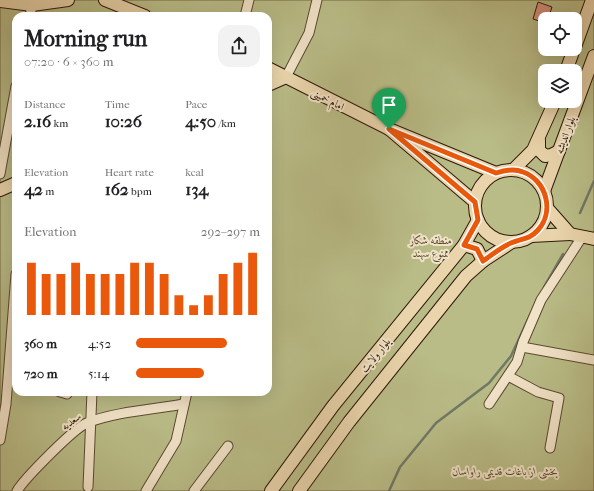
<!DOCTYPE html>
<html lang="en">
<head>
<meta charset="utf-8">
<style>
	:root { --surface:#fff; --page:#f2f2f2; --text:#202124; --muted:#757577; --accent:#ea580c }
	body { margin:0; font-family:"IM FELL French Canon",Amiri,serif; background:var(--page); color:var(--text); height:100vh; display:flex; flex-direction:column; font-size:15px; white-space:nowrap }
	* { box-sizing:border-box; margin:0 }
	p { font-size:13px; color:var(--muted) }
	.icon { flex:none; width:22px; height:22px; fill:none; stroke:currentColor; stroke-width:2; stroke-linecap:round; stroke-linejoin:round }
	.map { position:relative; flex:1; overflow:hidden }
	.sheet { position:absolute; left:12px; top:12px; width:260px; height:384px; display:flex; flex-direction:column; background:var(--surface); border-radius:12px; box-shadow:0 4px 16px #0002 }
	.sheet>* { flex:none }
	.fabs { position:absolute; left:538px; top:12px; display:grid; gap:8px }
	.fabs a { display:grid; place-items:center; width:44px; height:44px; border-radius:8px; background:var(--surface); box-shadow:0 4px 16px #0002; font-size:20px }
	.pin { position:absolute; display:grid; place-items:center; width:34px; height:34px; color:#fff; margin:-41px -17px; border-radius:50% 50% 50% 0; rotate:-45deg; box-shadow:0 0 4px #0007 }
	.pin .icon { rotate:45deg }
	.round { display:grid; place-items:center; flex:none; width:42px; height:42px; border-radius:12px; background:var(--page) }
	.overview { display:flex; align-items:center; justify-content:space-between; height:68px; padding:0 12px }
	h1 { font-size:22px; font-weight:700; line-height:30px }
	.stats { display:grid; grid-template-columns:repeat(3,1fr); gap:6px; height:68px; padding:4px 12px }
	.stats div { display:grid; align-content:center }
	.stats b { font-size:17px; font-weight:700 }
	.stats small { font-size:11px; font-weight:400 }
	.stats p { font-size:11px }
	.chart { height:112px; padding:8px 12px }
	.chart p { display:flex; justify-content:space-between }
	.chart svg { width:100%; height:72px; margin-top:4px; stroke:var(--accent); stroke-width:6 }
	ul { padding:0 12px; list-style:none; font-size:13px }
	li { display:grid; grid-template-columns:64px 48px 1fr; align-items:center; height:30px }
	li i { height:10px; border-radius:5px; background:var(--accent) }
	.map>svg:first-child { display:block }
	.green { fill:#b9bc87; stroke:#746a48; fill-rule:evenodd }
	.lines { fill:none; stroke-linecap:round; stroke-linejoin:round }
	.stream { stroke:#6f7966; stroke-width:2.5 }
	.building { fill:#da9181; stroke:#2f190a }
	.minor-casing { stroke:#5e4832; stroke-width:11 }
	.major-casing { stroke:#2f190a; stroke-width:14 }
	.minor { stroke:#f1e3c8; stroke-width:9 }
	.major { stroke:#e9d4ab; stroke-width:12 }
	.route-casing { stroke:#fff; stroke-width:8 }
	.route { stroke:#ea580c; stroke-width:5 }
	.labels { text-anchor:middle; stroke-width:4; stroke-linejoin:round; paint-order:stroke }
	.street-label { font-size:11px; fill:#2f190a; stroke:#f1e3c8 }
	.park-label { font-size:11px; font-style:italic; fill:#584a30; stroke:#f1e3c8 }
</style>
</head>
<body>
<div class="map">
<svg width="594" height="491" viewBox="0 0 594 491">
	<rect width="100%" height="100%" fill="#e9d4ab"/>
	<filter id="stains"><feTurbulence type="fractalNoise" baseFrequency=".005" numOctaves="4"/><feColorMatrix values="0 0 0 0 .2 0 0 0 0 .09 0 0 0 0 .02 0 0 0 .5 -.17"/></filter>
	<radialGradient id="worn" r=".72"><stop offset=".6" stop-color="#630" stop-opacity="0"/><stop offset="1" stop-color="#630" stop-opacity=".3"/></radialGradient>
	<path class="green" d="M0 0H594V491H0ZM16 16H268V392H16ZM545 19H575V49H545ZM545 71H575V101H545Z"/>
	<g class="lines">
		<g class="stream">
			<polyline points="580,213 594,181"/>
			<polyline points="544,287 563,254"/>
			<polyline points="389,491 400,467 436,423 489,383 511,356 530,315"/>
		</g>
	</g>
	<polygon class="building" points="538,2 552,7 548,19 545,19 545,23 533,19"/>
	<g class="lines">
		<defs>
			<g id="minor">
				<polyline points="30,16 32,5"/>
				<polyline points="245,16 249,0"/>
				<polyline points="286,77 309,33 317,0"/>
				<polyline points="0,174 16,86"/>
				<polyline points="522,347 594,360"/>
				<polyline points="508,376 538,392 559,398 550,448"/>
				<polyline points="60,392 67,394 67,392"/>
				<polyline points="489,404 517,362 523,342 541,300 582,237"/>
				<polyline points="0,440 6,404 16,274"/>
				<polyline points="88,487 92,392"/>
				<path d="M17 491C25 478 74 428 87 423 113 412 156 409 184 404"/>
				<polyline points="146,491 176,441 187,392"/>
				<polyline points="194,491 228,446"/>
			</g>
			<g id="major">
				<polyline points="105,0 145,16"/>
				<polyline points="0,1 32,5 68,0"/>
				<polyline points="575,47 592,0"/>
				<polyline points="268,68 389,129"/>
				<polyline points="566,71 574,49"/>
				<polyline points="268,85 286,77"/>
				<polyline points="539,140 539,150 545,156 551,155 559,151"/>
				<polyline points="513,170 533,150 555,101"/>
				<circle cx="511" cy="206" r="36"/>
				<polyline points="0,190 16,183"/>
				<polyline points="544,191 594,56"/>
				<polyline points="475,202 389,129 496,173"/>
				<polyline points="570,234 594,239"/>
				<polyline points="531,236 570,234 547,208"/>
				<polyline points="464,245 477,249 483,261"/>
				<polyline points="271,491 333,406 464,245 478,220"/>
				<polyline points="299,491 349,422 466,276 483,261 512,242"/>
			</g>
		</defs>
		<use href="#minor" class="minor-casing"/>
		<use href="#major" class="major-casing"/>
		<use href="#minor" class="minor"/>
		<use href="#major" class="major"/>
	</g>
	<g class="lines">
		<defs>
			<path id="route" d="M389 129 496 173C505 170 514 168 523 172 546 180 555 211 538 230 529 240 522 238 511 243 501 247 492 255 483 261L477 249 464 245 478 220 475 202Z"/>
		</defs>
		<use href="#route" class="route-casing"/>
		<use href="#route" class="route"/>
	</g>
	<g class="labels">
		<g class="street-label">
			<text transform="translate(328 99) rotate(27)" y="4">امام خمینی</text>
			<text transform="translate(565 135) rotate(-70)" y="4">بلوار اندیشه</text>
			<text transform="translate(375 355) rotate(-51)" y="4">بلوار ولایت</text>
			<text transform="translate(71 421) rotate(-37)" y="4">سعدیه</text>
		</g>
		<g class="park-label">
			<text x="431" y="244">منطقه شکار<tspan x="431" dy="13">ممنوع سهند</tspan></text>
			<text x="505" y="475">بخشی از باغات قدیمی راواسان</text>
		</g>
	</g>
	<rect width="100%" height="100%" filter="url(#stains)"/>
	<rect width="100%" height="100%" fill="url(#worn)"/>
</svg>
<div class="fabs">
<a><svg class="icon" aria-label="locate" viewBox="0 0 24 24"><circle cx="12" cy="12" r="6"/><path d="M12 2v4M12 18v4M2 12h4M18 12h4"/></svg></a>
<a><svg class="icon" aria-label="layers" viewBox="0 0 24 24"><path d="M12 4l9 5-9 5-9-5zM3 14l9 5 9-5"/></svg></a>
</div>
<div class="pin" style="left:389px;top:129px;background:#1e9e55"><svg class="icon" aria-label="arrive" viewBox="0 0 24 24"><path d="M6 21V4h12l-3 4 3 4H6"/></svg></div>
<section class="sheet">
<div class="overview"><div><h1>Morning run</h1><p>07:20 · 6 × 360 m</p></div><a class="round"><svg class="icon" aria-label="share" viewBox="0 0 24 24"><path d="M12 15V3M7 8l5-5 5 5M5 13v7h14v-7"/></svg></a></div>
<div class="stats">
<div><p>Distance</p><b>2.16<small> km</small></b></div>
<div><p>Time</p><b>10:26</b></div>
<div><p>Pace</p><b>4:50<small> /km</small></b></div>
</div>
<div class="stats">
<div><p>Elevation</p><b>42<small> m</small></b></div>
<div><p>Heart rate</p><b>162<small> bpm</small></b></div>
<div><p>kcal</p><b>134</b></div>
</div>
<div class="chart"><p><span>Elevation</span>292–297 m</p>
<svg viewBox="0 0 160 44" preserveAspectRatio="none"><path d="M5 44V12M15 44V19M25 44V19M35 44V12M45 44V19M55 44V19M65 44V19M75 44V12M85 44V12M95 44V19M105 44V32M115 44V38M125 44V32M135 44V19M145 44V12M155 44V6"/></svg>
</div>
<ul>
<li><b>360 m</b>4:52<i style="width:73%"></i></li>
<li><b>720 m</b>5:14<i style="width:55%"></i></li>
</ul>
</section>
</div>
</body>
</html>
